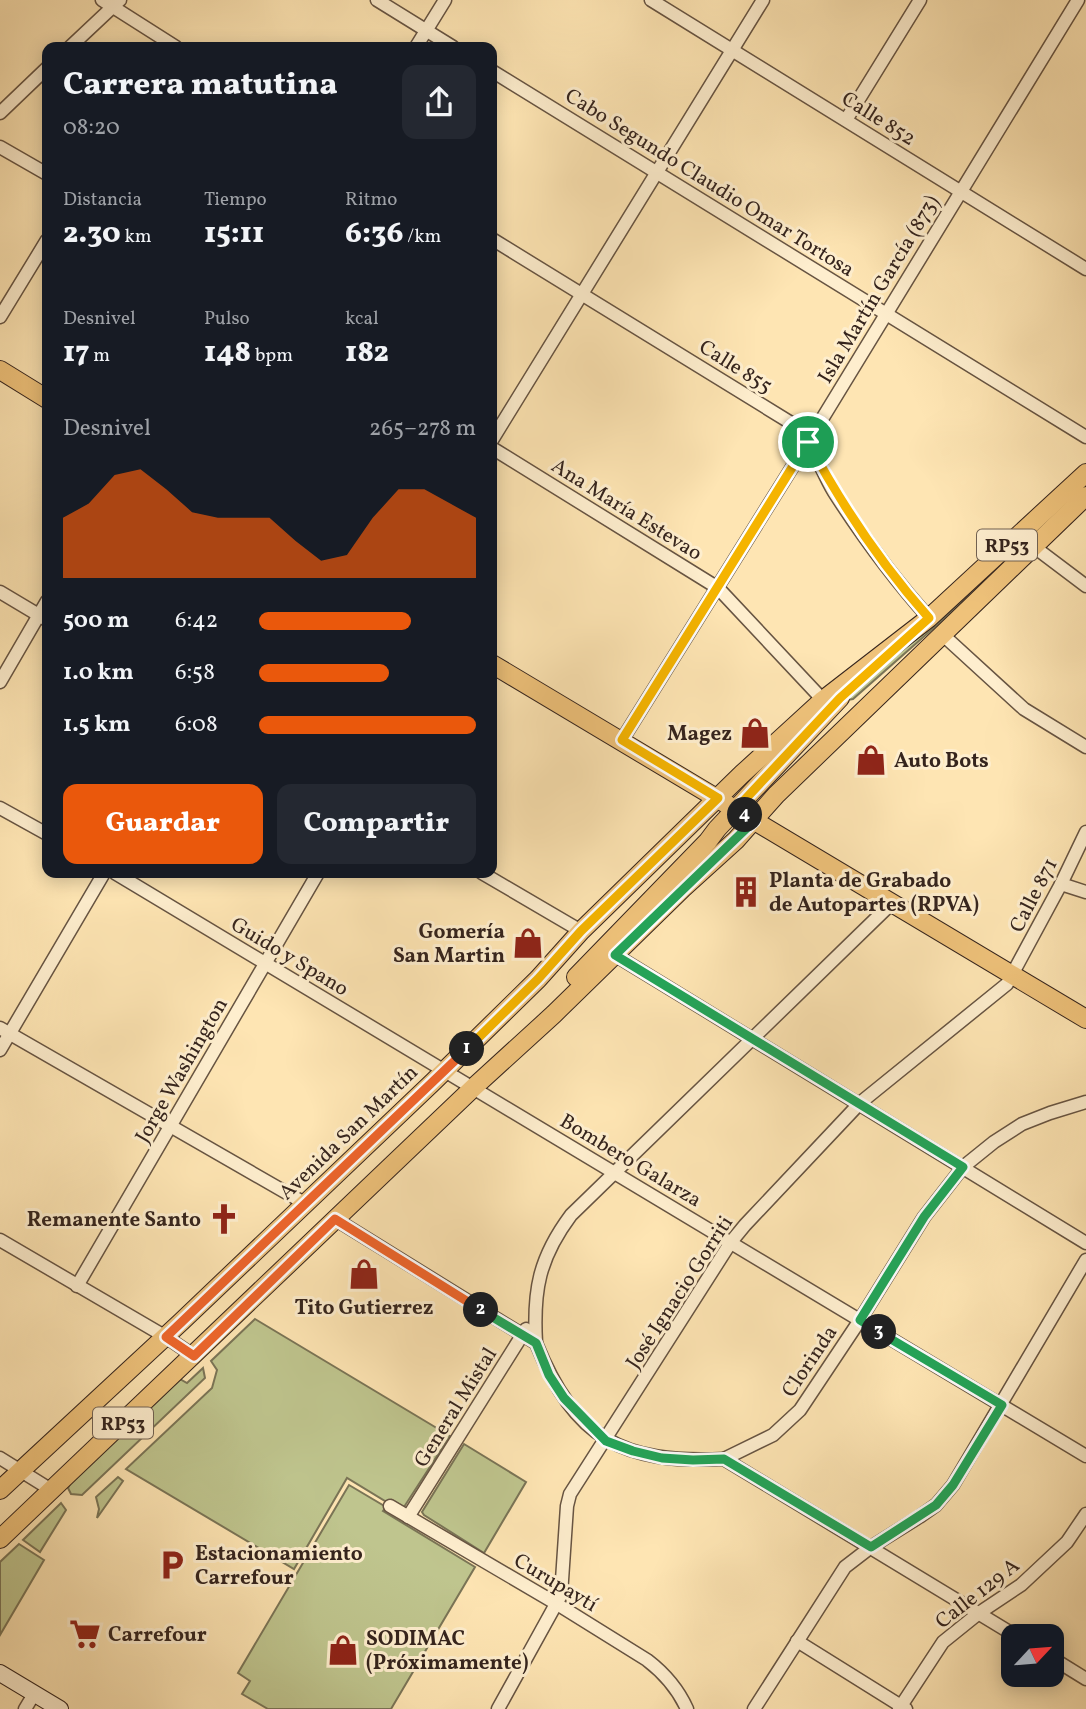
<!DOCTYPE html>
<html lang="es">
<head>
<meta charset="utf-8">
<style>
	:root { --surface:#171b24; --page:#242831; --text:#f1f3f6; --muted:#9ea1a6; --accent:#ea580c }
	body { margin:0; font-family:Vollkorn,serif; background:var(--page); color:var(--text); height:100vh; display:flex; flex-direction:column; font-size:26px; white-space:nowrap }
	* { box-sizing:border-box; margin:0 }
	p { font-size:23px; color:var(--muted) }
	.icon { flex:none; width:38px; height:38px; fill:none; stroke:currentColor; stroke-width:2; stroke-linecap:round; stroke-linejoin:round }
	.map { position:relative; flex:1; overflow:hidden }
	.details { position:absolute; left:42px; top:42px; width:455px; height:836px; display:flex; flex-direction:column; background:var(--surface); border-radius:14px; box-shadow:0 4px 18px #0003 }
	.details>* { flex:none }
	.needle { width:46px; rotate:64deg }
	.tools { position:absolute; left:1001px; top:1624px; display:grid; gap:14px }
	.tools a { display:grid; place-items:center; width:63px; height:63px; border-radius:14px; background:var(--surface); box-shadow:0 4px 18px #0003; font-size:35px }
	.pin { position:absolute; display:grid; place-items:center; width:60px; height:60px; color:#fff; margin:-30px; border:4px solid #fff; border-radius:50%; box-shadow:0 2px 7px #0007 }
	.km { position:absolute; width:35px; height:35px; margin:-18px; border-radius:50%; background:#222; color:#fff; font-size:19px; line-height:35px; text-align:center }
	.round { display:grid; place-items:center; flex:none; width:74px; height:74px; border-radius:14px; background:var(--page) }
	.summary { display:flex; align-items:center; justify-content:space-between; height:119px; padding:0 21px }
	h1 { font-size:32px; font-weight:800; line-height:52px }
	.figures { display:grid; grid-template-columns:repeat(3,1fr); gap:10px; height:119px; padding:7px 21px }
	.figures div { display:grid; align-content:center }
	.figures b { font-size:30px; font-weight:800 }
	.figures small { font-size:19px; font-weight:400 }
	.figures p { font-size:19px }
	.chart { height:196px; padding:14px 21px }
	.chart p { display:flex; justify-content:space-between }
	.chart svg { width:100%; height:126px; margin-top:7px; fill:var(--accent); opacity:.7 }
	.action { display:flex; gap:14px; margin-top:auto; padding:14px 21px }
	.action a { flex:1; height:80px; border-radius:14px; background:var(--accent); color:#fff; font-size:28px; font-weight:800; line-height:80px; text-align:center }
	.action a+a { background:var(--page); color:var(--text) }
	ul { padding:0 21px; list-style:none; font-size:23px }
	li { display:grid; grid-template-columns:112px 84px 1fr; align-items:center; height:52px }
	li i { height:18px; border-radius:9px; background:var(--accent) }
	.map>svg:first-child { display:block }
	.green { fill:#bfc58e; stroke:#7a7456; stroke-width:2 }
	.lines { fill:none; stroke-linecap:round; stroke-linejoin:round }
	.minor-casing { stroke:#675442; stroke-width:15 }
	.secondary-casing { stroke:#35241d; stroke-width:18 }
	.primary-casing { stroke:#35241d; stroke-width:20 }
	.minor { stroke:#feeece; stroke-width:12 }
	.secondary { stroke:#feeece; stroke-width:16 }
	.primary { stroke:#efc27a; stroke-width:18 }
	.split-1-casing { stroke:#fff; stroke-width:14 }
	.split-2-casing { stroke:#fff; stroke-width:14 }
	.split-3-casing { stroke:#fff; stroke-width:14 }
	.split-4-casing { stroke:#fff; stroke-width:14 }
	.split-5-casing { stroke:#fff; stroke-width:14 }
	.split-1 { stroke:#f5b400; stroke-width:9 }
	.split-2 { stroke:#f0652b; stroke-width:9 }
	.split-3 { stroke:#22a559; stroke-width:9 }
	.split-4 { stroke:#22a559; stroke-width:9 }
	.split-5 { stroke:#f5b400; stroke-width:9 }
	.labels { text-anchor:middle; stroke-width:6; stroke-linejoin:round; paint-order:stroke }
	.shield { fill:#feeece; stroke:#716152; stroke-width:2 }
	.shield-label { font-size:19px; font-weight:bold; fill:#35241d }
	.street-label { font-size:21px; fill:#35241d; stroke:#feeece }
	.poi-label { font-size:21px; font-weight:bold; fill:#35241d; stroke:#feeece; text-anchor:start }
</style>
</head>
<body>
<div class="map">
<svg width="1086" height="1709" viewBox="0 0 1086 1709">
	<rect width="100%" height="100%" fill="#fee5b3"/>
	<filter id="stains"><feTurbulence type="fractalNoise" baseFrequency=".00286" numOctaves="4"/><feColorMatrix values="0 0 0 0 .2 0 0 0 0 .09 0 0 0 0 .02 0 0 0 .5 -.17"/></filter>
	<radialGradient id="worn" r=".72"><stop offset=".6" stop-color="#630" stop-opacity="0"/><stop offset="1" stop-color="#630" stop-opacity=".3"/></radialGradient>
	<g class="green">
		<polygon points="1086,480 1086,485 937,625 853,699 847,700 847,698 931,625"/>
		<polygon points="255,1319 450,1436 404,1507 392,1500 390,1504 347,1478 294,1569 126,1469 212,1388 217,1370 211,1361"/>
		<polygon points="203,1368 205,1378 82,1495 71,1494 68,1488 73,1478 178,1378 187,1383"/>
		<polygon points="464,1444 526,1482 484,1553 424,1515 422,1512"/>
		<polygon points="118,1477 123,1481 97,1518 99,1509 96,1497"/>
		<polygon points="349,1485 386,1507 383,1511 475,1567 391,1709 268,1709 242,1694 250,1681 238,1673"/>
		<polygon points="61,1503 66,1510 40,1552 23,1540"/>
		<polygon points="19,1544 44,1560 0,1635 0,1562"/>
	</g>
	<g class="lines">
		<defs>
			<g id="minor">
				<polyline points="102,0 176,47"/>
				<polyline points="377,0 453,47"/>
				<polyline points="651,0 1086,269"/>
				<polyline points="70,47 120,0"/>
				<polyline points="416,47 445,0"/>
				<polyline points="492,71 1086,437"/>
				<polyline points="0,113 47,68"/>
				<polyline points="846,120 920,0"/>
				<polyline points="0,147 47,174"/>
				<path d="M492 239 796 426C813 444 821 470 834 492 863 537 893 578 929 618"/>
				<polyline points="0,317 47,240"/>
				<polyline points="492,440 763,0"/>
				<polyline points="492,448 718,588 823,700"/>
				<polyline points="1033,546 1086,586"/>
				<polyline points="0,592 47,620"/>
				<polyline points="943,635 1024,709 1086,747"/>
				<polyline points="0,682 47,601"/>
				<polyline points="622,740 808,442 1078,0"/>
				<polyline points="0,808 47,834"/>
				<polyline points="115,873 1086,1456"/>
				<polyline points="482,873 581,931"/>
				<polyline points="1061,884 1086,892"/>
				<polyline points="615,955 1086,1243"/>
				<polyline points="0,1028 306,1204"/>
				<polyline points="0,1050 104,873"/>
				<path d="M335 1219 536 1343C575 1439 622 1464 724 1459L1016 1636"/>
				<polyline points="0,1240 166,1337 194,1356"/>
				<polyline points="77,1286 318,873"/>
				<path d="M536 1343C533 1290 539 1258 571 1215L892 903"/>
				<polyline points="0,1458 53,1491"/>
				<polyline points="724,1459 773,1435 800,1410 860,1320 924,1217 963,1167 994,1142 1022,1124 1050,1113 1086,1102"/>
				<path d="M390 1506 557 1604 647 1660C664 1673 678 1689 687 1709"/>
				<polyline points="408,1517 526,1329"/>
				<polyline points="797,1641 906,1709"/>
				<polyline points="1052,1658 1086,1679"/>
				<polyline points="25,1709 34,1694"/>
				<polyline points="498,1709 561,1595 567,1506 570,1494 731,1242 745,1225 860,1103 1007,984 1061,884 1086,832"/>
				<polyline points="754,1709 845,1567 871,1547 919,1517 936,1505 953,1485 1086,1260"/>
				<polyline points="899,1709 943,1642 979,1613 1021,1585 1067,1542 1086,1514"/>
			</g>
			<polyline id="secondary" points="0,1673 60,1709"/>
			<g id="primary">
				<polyline points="0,370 47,399"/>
				<polyline points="492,664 1086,1019"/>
				<polyline points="576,977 708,841 717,829 840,698"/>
				<polyline points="0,1490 181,1322 433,1082 538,979 581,931 742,774 823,700 929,618 1086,473"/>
				<polyline points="0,1539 474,1087 554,1014 683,888 736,840 776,795 1086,496"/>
			</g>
		</defs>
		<use href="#minor" class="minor-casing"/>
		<use href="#secondary" class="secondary-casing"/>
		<use href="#primary" class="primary-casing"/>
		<use href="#minor" class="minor"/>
		<use href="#secondary" class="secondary"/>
		<use href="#primary" class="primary"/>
	</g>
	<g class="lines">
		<defs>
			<polyline id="split-1" points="467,1049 538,979 581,931 718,798 622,740 808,442"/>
			<polyline id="split-2" points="467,1049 166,1337 194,1356 335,1219 481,1310"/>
			<polyline id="split-3" points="481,1310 536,1343 549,1375 564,1398 606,1441 633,1451 662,1458 693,1460 724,1459 871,1547 936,1505 953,1485 1002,1405 879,1332"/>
			<polyline id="split-4" points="745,815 754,821 615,955 963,1167 924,1217 860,1320 879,1332"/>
			<path id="split-5" d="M745 815 736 809 840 698 929 618C881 564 842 506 808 442"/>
		</defs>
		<use href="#split-1" class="split-1-casing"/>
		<use href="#split-2" class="split-2-casing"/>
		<use href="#split-3" class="split-3-casing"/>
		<use href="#split-4" class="split-4-casing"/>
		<use href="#split-5" class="split-5-casing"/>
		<use href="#split-1" class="split-1"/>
		<use href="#split-2" class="split-2"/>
		<use href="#split-3" class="split-3"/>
		<use href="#split-4" class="split-4"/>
		<use href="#split-5" class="split-5"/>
	</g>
	<defs>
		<symbol id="shop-bare" viewBox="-9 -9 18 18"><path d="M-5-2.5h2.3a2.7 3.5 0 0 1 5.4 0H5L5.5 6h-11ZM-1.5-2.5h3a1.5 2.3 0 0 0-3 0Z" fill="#8f2418" stroke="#feeece" stroke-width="2.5" paint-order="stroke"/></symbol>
		<symbol id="building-bare" viewBox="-9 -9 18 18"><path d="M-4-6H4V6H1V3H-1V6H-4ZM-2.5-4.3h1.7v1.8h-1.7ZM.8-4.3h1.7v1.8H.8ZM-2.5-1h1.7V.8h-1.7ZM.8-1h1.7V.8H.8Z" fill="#8f2418" stroke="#feeece" stroke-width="2.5" paint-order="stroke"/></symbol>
		<symbol id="church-bare" viewBox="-9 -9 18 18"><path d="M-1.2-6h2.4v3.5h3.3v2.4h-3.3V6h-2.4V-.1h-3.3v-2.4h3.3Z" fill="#8f2418" stroke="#feeece" stroke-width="2.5" paint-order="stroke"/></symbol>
		<symbol id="parking-bare" viewBox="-9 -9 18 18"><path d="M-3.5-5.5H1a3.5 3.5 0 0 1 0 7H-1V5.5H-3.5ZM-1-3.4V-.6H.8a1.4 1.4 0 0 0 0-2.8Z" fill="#8f2418" stroke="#feeece" stroke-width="2.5" paint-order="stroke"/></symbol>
		<symbol id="supermarket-bare" viewBox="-9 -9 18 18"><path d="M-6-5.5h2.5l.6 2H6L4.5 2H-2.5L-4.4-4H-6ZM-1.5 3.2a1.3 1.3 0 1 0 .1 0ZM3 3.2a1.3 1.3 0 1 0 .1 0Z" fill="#8f2418" stroke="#feeece" stroke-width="2.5" paint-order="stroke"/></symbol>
	</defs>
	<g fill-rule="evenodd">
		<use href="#shop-bare" x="733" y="711" width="44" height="44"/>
		<use href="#shop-bare" x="849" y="738" width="44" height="44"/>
		<use href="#building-bare" x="724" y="870" width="44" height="44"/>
		<use href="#shop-bare" x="506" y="921" width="44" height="44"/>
		<use href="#church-bare" x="202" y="1197" width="44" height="44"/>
		<use href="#shop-bare" x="342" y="1252" width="44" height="44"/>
		<use href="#parking-bare" x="150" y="1543" width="44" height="44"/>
		<use href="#supermarket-bare" x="63" y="1612" width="44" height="44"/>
		<use href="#shop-bare" x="321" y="1628" width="44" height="44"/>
	</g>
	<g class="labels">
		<g class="shield">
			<rect x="977" y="529.5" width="60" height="31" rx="5"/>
			<rect x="93" y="1407.5" width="60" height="31" rx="5"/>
		</g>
		<g class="shield-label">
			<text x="1007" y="552">RP53</text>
			<text x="123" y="1430">RP53</text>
		</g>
		<g class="street-label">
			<text transform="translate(879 118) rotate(32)" y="7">Calle 852</text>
			<text transform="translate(710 182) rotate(32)" y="7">Cabo Segundo Claudio Omar Tortosa</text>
			<text transform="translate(878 289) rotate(-59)" y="7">Isla Martín García (873)</text>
			<text transform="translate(736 366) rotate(32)" y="7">Calle 855</text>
			<text transform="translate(627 509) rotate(32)" y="7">Ana María Estevao</text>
			<text transform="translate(1033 895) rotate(-63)" y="7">Calle 871</text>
			<text transform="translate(290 956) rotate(31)" y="7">Guido y Spano</text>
			<text transform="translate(181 1070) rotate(-60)" y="7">Jorge Washington</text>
			<text transform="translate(348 1132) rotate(-44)" y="7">Avenida San Martín</text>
			<text transform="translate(631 1160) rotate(31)" y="7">Bombero Galarza</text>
			<text transform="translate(679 1292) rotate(-57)" y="7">José Ignacio Gorriti</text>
			<text transform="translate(809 1361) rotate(-56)" y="7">Clorinda</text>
			<text transform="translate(455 1407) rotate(-58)" y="7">General Mistal</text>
			<text transform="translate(556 1582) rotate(31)" y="7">Curupaytí</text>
			<text transform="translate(977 1593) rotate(-38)" y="7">Calle 129 A</text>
		</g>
		<g class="poi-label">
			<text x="732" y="740" text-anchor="end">Magez</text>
			<text x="894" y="767">Auto Bots</text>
			<text x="769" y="887">Planta de Grabado<tspan x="769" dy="24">de Autopartes (RPVA)</tspan></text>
			<text x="505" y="938" text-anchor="end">Gomería<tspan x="505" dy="24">San Martin</tspan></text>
			<text x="201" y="1226" text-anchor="end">Remanente Santo</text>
			<text x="364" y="1314" text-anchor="middle">Tito Gutierrez</text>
			<text x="195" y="1560">Estacionamiento<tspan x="195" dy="24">Carrefour</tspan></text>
			<text x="108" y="1641">Carrefour</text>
			<text x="366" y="1645">SODIMAC<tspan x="366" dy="24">(Próximamente)</tspan></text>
		</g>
	</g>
	<rect width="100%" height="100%" filter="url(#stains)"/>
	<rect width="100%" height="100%" fill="url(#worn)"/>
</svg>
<div class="tools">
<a><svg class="needle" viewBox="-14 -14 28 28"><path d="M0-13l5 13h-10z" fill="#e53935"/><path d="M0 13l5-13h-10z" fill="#9ea1a6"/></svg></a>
</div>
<div class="pin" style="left:808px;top:442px;background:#1e9e55"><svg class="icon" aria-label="arrive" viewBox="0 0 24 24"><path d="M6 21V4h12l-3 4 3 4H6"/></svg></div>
<b class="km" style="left:467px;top:1049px">1</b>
<b class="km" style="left:481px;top:1310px">2</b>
<b class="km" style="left:879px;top:1332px">3</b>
<b class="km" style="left:745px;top:815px">4</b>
<section class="details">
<div class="summary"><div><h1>Carrera matutina</h1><p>08:20</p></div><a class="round"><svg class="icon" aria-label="share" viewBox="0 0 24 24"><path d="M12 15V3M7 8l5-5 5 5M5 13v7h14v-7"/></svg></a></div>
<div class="figures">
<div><p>Distancia</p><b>2.30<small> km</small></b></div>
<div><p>Tiempo</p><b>15:11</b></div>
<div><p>Ritmo</p><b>6:36<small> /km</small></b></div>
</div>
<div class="figures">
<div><p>Desnivel</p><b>17<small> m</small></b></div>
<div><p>Pulso</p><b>148<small> bpm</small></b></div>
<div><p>kcal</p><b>182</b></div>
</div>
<div class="chart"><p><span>Desnivel</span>265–278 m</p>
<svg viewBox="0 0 160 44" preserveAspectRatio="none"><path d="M0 44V23L10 18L20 8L30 6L40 13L50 21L60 23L70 23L80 23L90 31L100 38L110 36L120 23L130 13L140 13L150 18L160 23V44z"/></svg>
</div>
<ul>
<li><b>500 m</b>6:42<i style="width:70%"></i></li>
<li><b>1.0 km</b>6:58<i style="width:60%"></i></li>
<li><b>1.5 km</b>6:08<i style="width:100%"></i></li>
</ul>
<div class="action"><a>Guardar</a><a>Compartir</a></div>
</section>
</div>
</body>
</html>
